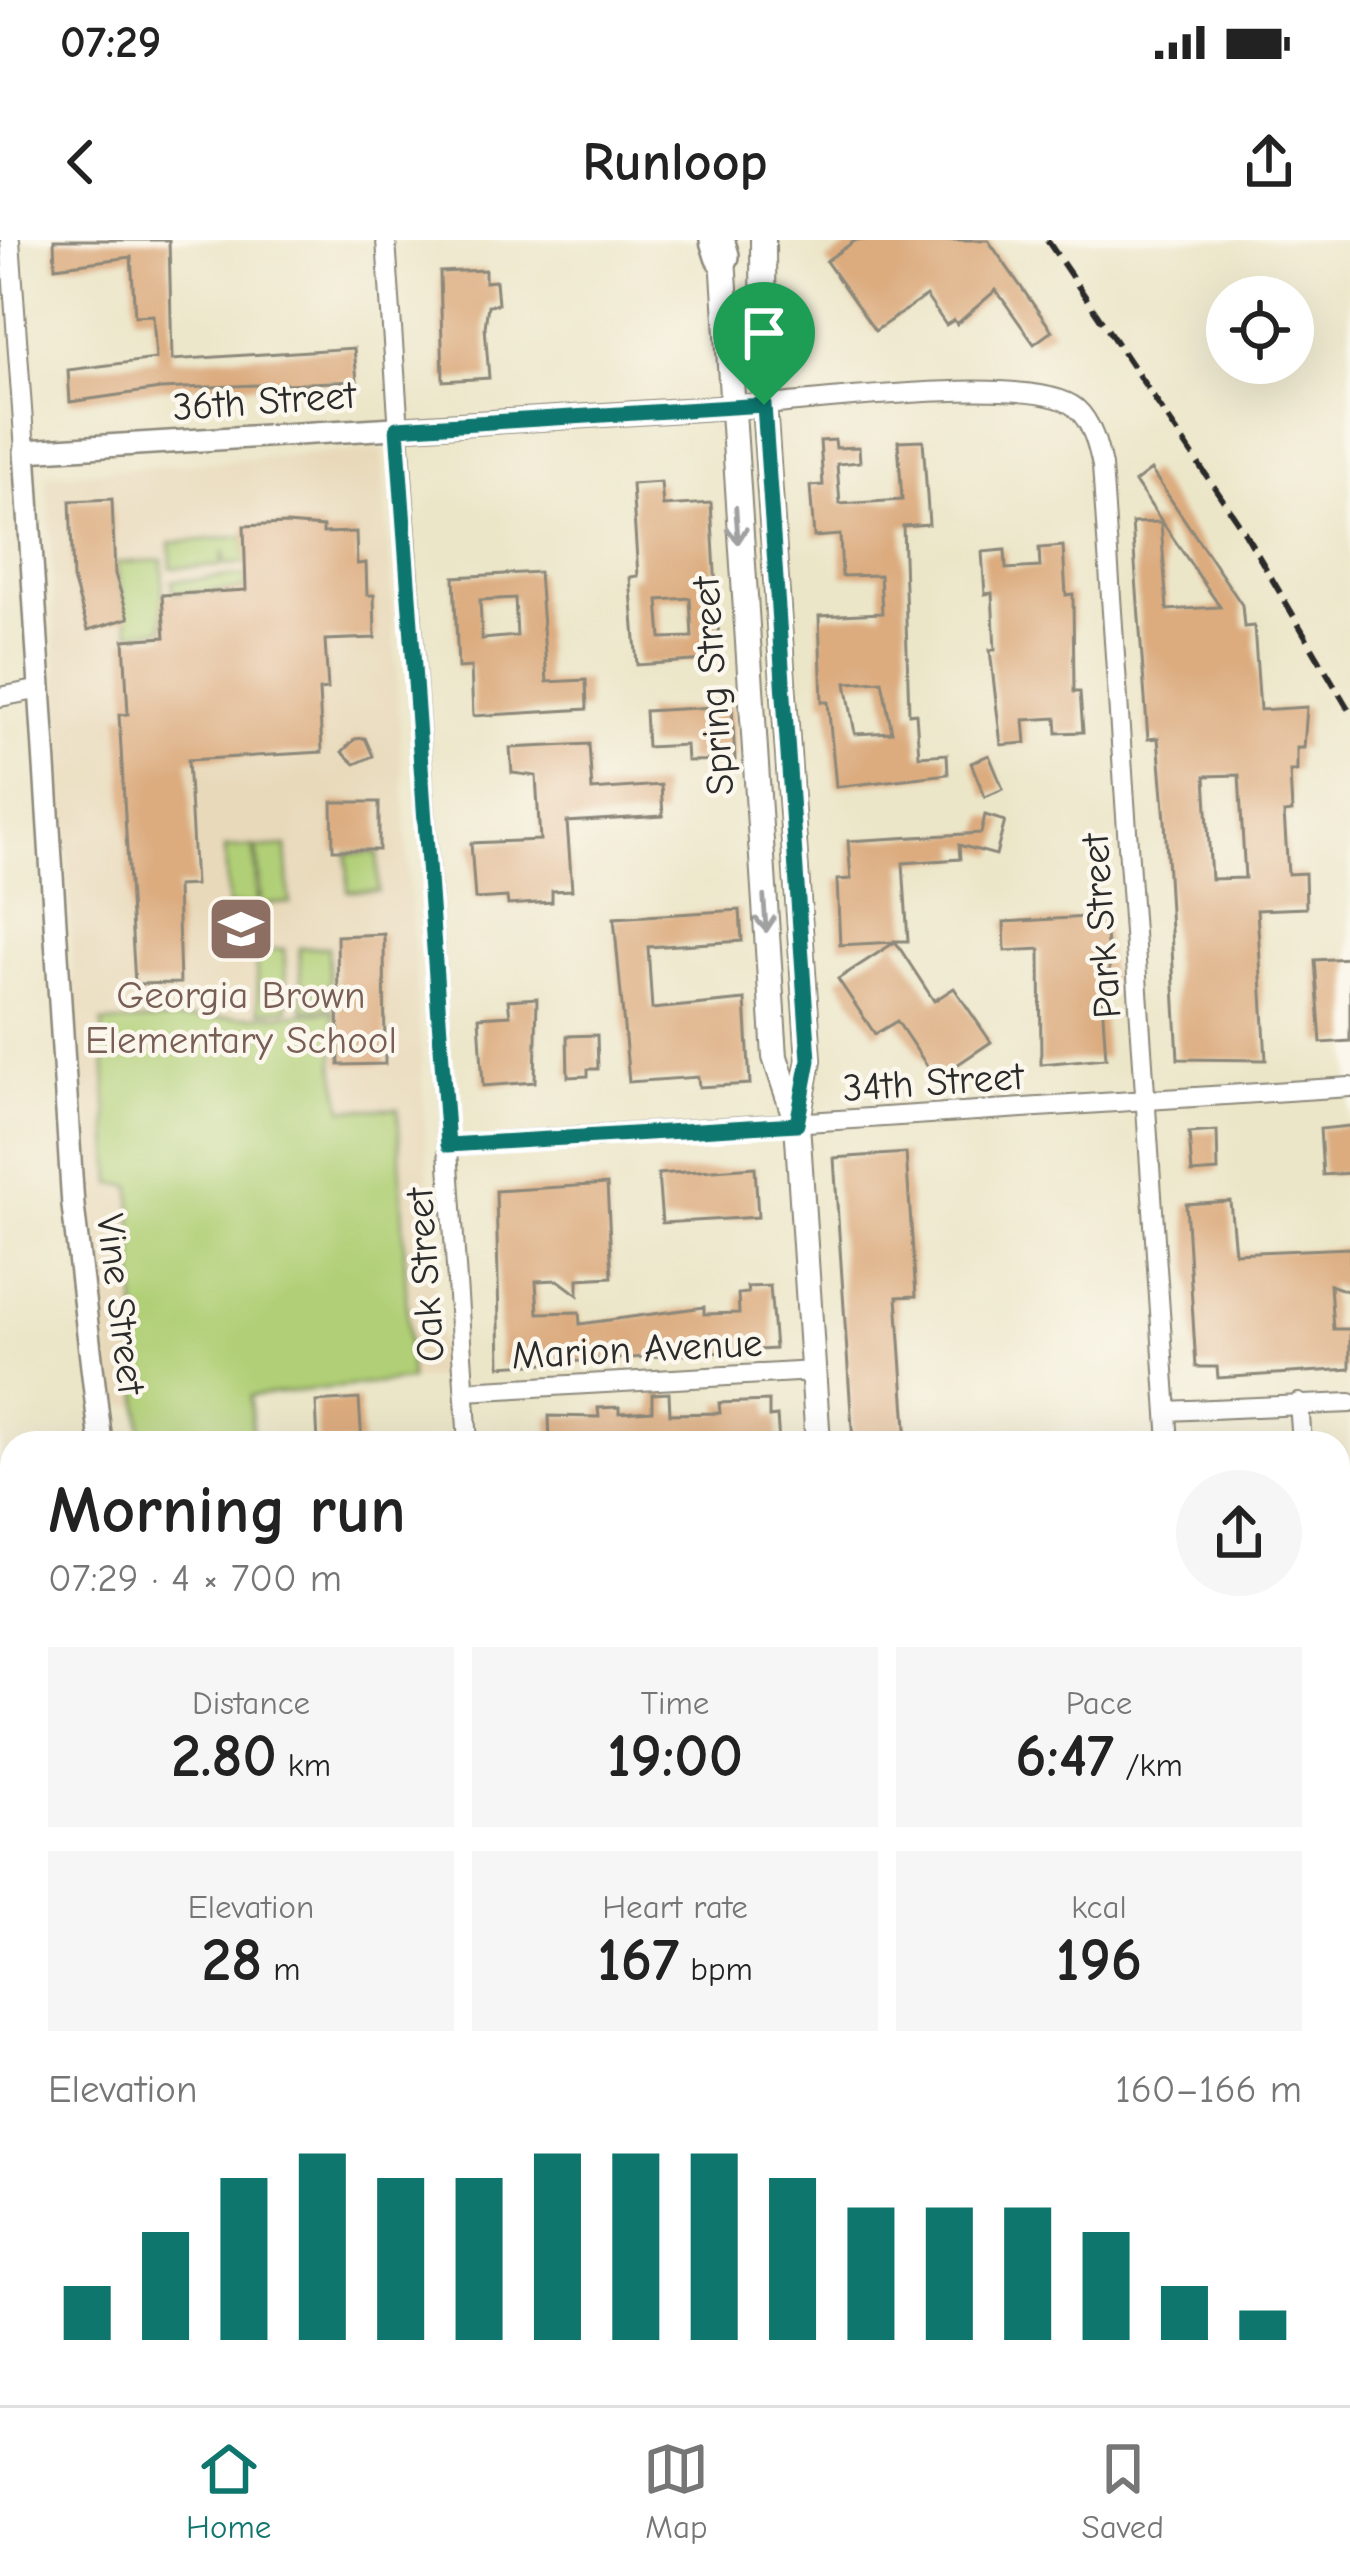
<!DOCTYPE html>
<html lang="en">
<head>
<meta charset="utf-8">
<style>
	:root { --surface:#fff; --page:#f6f6f6; --text:#222; --muted:#767676; --line:#e0e0e0; --accent:#0f766e }
	body { margin:0; font-family:"Comic Neue",sans-serif; background:var(--page); color:var(--text); height:100vh; display:flex; flex-direction:column; font-size:45px; white-space:nowrap }
	* { box-sizing:border-box; margin:0 }
	p { font-size:39px; color:var(--muted) }
	.icon { flex:none; width:66px; height:66px; fill:none; stroke:currentColor; stroke-width:2; stroke-linecap:round; stroke-linejoin:round }
	.map { position:relative; flex:1; overflow:hidden }
	.side { position:absolute; left:0px; top:1191px; width:1350px; height:975px; display:flex; flex-direction:column; background:var(--surface); border-radius:36px 36px 0 0; box-shadow:0 12px 48px #0002 }
	.side>* { flex:none }
	.buttons { position:absolute; left:1206px; top:36px; display:grid; gap:24px }
	.buttons a { display:grid; place-items:center; width:108px; height:108px; border-radius:50%; background:var(--surface); box-shadow:0 12px 48px #0002; font-size:60px }
	.pin { position:absolute; display:grid; place-items:center; width:102px; height:102px; color:#fff; margin:-123px -51px; border-radius:50% 50% 50% 0; rotate:-45deg; box-shadow:0 0 12px #0007 }
	.pin .icon { rotate:45deg }
	.round { display:grid; place-items:center; flex:none; width:126px; height:126px; border-radius:63px; background:var(--page) }
	.overview { display:flex; align-items:center; justify-content:space-between; height:204px; padding:0 48px }
	h1 { font-size:66px; font-weight:800; line-height:90px }
	.stats { display:grid; grid-template-columns:repeat(3,1fr); gap:18px; height:204px; padding:12px 48px }
	.stats div { display:grid; align-content:center; border-radius:0px; background:var(--page); text-align:center }
	.stats b { font-size:60px; font-weight:800 }
	.stats small { font-size:33px; font-weight:400 }
	.stats p { font-size:33px }
	.chart { height:336px; padding:24px 48px }
	.chart p { display:flex; justify-content:space-between }
	.chart svg { width:100%; height:216px; margin-top:12px; stroke:var(--accent); stroke-width:6 }
	.status { display:flex; justify-content:space-between; align-items:center; height:84px; padding:0 60px; background:var(--surface); direction:ltr }
	.status svg { height:33px; fill:currentColor }
	header { display:flex; justify-content:space-between; align-items:center; height:156px; padding:0 48px; background:var(--surface); font-size:54px; font-weight:800 }
	.menu { display:flex; justify-content:space-around; align-items:center; height:168px; border-top:3px solid var(--line); background:var(--surface); font-size:33px; color:var(--muted) }
	.menu a { display:grid; justify-items:center; gap:6px }
	.menu .active { color:var(--accent) }
	.map>svg:first-child { display:block }
	.built { fill:#e8d9ba }
	.green { fill:#b0cf76; stroke:#6e7d50; stroke-width:3 }
	.building { fill:#dcac7f; fill-rule:evenodd }
	.lines { fill:none; stroke-linecap:round; stroke-linejoin:round }
	.minor-casing { stroke:#8c887a; stroke-width:22 }
	.tertiary-casing { stroke:#8c887a; stroke-width:26 }
	.secondary-casing { stroke:#8c887a; stroke-width:28 }
	.motorway-casing { stroke:#8c887a; stroke-width:38 }
	.minor { stroke:#fff; stroke-width:18 }
	.tertiary { stroke:#fff; stroke-width:21 }
	.secondary { stroke:#fff; stroke-width:24 }
	.motorway { stroke:#fff; stroke-width:33 }
	.rail { stroke:#2b2b2b; stroke-width:6; stroke-dasharray:18 9; stroke-linecap:butt }
	.oneway { stroke:#a0a0a0 }
	.route-casing { stroke:#fff; stroke-width:24 }
	.route { stroke:#0f766e; stroke-width:15 }
	.labels { text-anchor:middle; stroke-width:9; stroke-linejoin:round; paint-order:stroke }
	.street-label { font-size:39px; fill:#2b2b2b; stroke:#fbf7ec }
	.education-label { font-size:39px; fill:#785e54; stroke:#fbf7ec }
</style>
</head>
<body>
<div class="status"><b>07:29</b><svg viewBox="0 0 49 12"><path d="M0 12V9h3v3zM5 12V6h3v6zM10 12V3h3v9zM15 12V0h3v12zM26 1h20v11H26zM47 4h2v5h-2z"/></svg></div>
<header><svg class="icon" aria-label="back" viewBox="0 0 24 24"><path d="M15 5l-7 7 7 7"/></svg>Runloop<svg class="icon" aria-label="share" viewBox="0 0 24 24"><path d="M12 15V3M7 8l5-5 5 5M5 13v7h14v-7"/></svg></header>
<div class="map">
<svg width="1350" height="2165" viewBox="0 0 1350 2165">
	<rect width="100%" height="100%" fill="#fbf7ec"/>
	<filter id="ink" filterUnits="userSpaceOnUse"><feTurbulence type="fractalNoise" baseFrequency=".00833" numOctaves="2"/><feDisplacementMap in="SourceGraphic" scale="24" xChannelSelector="R" yChannelSelector="G"/><feConvolveMatrix kernelMatrix="1 2 1 2 8 2 1 2 1" color-interpolation-filters="sRGB"/></filter>
	<filter id="wash" filterUnits="userSpaceOnUse"><feTurbulence type="fractalNoise" baseFrequency=".004" numOctaves="4" result="noise"/><feDisplacementMap in="SourceGraphic" scale="48" xChannelSelector="R" yChannelSelector="G"/><feGaussianBlur stdDeviation="2.7" result="paint"/><feColorMatrix in="noise" values="0 0 0 0 0 0 0 0 0 0 0 0 0 0 0 0 0 1.4 0 .05"/><feComposite in="paint" operator="in"/></filter>
	<g filter="url(#wash)">
		<rect width="100%" height="100%" fill="#ece6c9"/>
		<polygon class="built" points="382,209 441,1137 143,1167 113,1164 80,862 47,235"/>
		<g class="green">
			<polygon points="245,296 246,323 225,325 224,310 220,326 171,328 170,303"/>
			<polygon points="162,320 163,389 130,392 116,323"/>
			<polygon points="245,335 246,349 173,353 172,341"/>
			<polygon points="286,606 290,663 261,664 257,608"/>
			<polygon points="254,607 257,664 228,666 225,608"/>
			<polygon points="378,613 378,651 348,651 347,614"/>
			<polygon points="328,707 331,768 303,770 299,708"/>
			<polygon points="284,709 288,769 259,771 255,711"/>
			<polygon points="334,772 334,823 343,869 398,869 410,1140 250,1156 253,1203 141,1203 131,946 112,944 102,783"/>
		</g>
		<g id="blocks">
			<g class="building">
				<polygon points="54,0 169,0 172,120 354,108 357,141 160,149 70,162 68,130 156,119 153,75 135,76 131,17 55,27"/>
				<polygon points="856,0 988,0 1052,91 1034,104 996,50 957,84 954,80 946,85 926,56 875,91 826,21"/>
				<polygon points="485,30 485,42 496,41 498,64 488,65 485,87 489,138 443,141 440,32"/>
				<path d="M835 200 836 208 859 207 860 222 837 224 840 264 902 260 898 201 923 200 929 284 903 286 909 474 916 473 919 516 947 514 948 534 836 547 828 462H822L819 376 882 373 880 335 842 336 840 295 814 297 810 246 823 245 820 201ZM882 441 892 492 855 494 846 443Z"/>
				<path d="M1151 230 1242 365 1244 387 1254 386 1260 470 1307 467 1304 508H1297V531H1290L1292 572 1284 573 1288 634 1305 633 1306 668 1257 670 1266 820 1178 819 1165 580 1158 498 1148 499 1132 283 1161 282 1167 370 1220 367 1135 242ZM1239 535 1245 638 1211 639 1205 536Z"/>
				<path d="M661 242 663 266 711 263 720 419 637 425 630 337 638 336 632 244ZM690 358 692 397 661 398 658 360Z"/>
				<polygon points="112,259 115,334 129,378 88,390 73,339 70,261"/>
				<polygon points="286,284 323,287 323,293 356,292 357,324 366,323 367,355 374,355 375,398 325,400 328,449 319,450 322,512 188,520 195,645 177,646 180,743 135,744 119,475 128,474 124,400 165,397 162,355 246,350 244,286"/>
				<polygon points="1063,306 1066,355 1073,354 1074,452 1080,452 1083,492 1057,493 1056,478 1024,480 1026,503 1001,505 990,410 995,410 992,353 985,354 982,312 1005,310 1006,329 1040,327 1039,308"/>
				<path d="M539 332 547 442 586 440 587 469 473 476 471 427 458 428 454 337ZM515 358 517 396 482 399 480 360Z"/>
				<polygon points="732,466 735,520 687,521 686,505 647,507 645,471"/>
				<polygon points="365,498 373,516 355,524 342,512 355,499"/>
				<polygon points="589,504 592,550 661,545 663,576 567,582 572,650 552,651 552,662 508,665 507,657 475,659 471,603 540,600 536,536 512,533 510,508"/>
				<polygon points="989,515 1003,549 985,557 971,523"/>
				<polygon points="332,562 379,562 379,610 333,610"/>
				<polygon points="985,575 1005,581 996,615 959,605 960,619 903,623 908,701 895,701 934,761 954,748 991,802 936,839 897,781 875,794 838,739 895,702 840,705 837,640 851,639 848,601 981,593"/>
				<polygon points="740,670 742,701 648,707 652,769 745,760 750,844 699,847 698,837 629,842 614,678"/>
				<polygon points="1104,676 1111,743 1101,744 1106,818 1041,824 1040,709 1005,711 1004,682"/>
				<polygon points="384,694 385,824 339,825 337,696"/>
				<polygon points="1350,718 1350,801 1321,803 1315,720"/>
				<polygon points="537,758 535,842 483,846 479,777 510,775 508,760"/>
				<polygon points="597,795 598,829 588,829 588,836 568,837 567,796"/>
				<polygon points="1350,886 1350,933 1323,935 1320,889"/>
				<polygon points="1217,891 1218,931 1192,933 1189,893"/>
				<polygon points="906,913 916,1056 897,1057 907,1203 853,1203 834,918"/>
				<polygon points="755,927 758,977 662,983 658,934"/>
				<polygon points="607,944 612,1037 578,1039 578,1055 558,1040 536,1041 538,1073 579,1072 580,1084 704,1067 704,1074 739,1073 738,1054 748,1053 747,1047 770,1046 775,1109 500,1126 496,951"/>
				<polygon points="1230,961 1235,1013 1350,1008 1350,1052 1330,1045 1333,1089 1350,1089 1350,1129 1218,1138 1217,1127 1196,1127 1186,964"/>
				<polygon points="669,1153 670,1174 720,1173 719,1163 769,1161 769,1177 777,1176 779,1203 550,1203 549,1176 599,1177 598,1168 619,1167 619,1173 652,1171 652,1154"/>
				<polygon points="359,1159 362,1203 318,1203 316,1162"/>
			</g>
		</g>
	</g>
	<g filter="url(#ink)">
		<use href="#blocks" fill-opacity="0" stroke="#8c887a" stroke-width="3"/>
		<g class="lines">
			<defs>
				<g id="minor">
					<polyline points="10,0 25,211"/>
					<polyline points="386,0 468,1203"/>
					<path d="M764 165C823 161 1037 133 1076 168 1092 182 1098 207 1102 226L1169 1203"/>
					<polyline points="0,457 36,450"/>
					<polyline points="449,905 1350,847"/>
					<polyline points="465,1151 814,1131"/>
					<polyline points="1299,1163 1302,1203"/>
					<polyline points="1167,1171 1350,1163"/>
					<polyline points="1338,1363 1350,1371"/>
					<polyline points="1338,1564 1350,1563"/>
					<polyline points="532,2154 533,2165"/>
					<polyline points="1229,2154 1229,2165"/>
				</g>
				<g id="tertiary">
					<polyline points="101,1203 73,966 25,211 764,165"/>
					<polyline points="157,2154 158,2165"/>
				</g>
				<g id="secondary">
					<polyline points="763,0 764,165 809,820 797,883 818,1203"/>
					<polyline points="722,2 775,817 796,880"/>
					<polyline points="884,2154 884,2165"/>
				</g>
				<polyline id="motorway" points="717,0 722,16"/>
			</defs>
			<use href="#minor" class="minor-casing"/>
			<use href="#tertiary" class="tertiary-casing"/>
			<use href="#secondary" class="secondary-casing"/>
			<use href="#motorway" class="motorway-casing"/>
			<use href="#minor" class="minor"/>
			<use href="#tertiary" class="tertiary"/>
			<use href="#secondary" class="secondary"/>
			<use href="#motorway" class="motorway"/>
			<polyline class="rail" points="1047,0 1242,288 1350,472"/>
		</g>
		<defs><path id="oneway-shaft" d="M-6 0H5M1.5-3L5.5 0L1.5 3" fill="none" stroke-width="1.6" stroke-linecap="round" stroke-linejoin="round" transform="scale(3)"/></defs>
		<g class="oneway">
			<use href="#oneway-shaft" transform="translate(737 285) rotate(86)"/>
			<use href="#oneway-shaft" transform="translate(765 674) rotate(86)"/>
		</g>
	</g>
	<g class="lines" filter="url(#ink)">
		<defs>
			<polygon id="route" points="764,165 809,820 797,884 448,905 397,188"/>
		</defs>
		<use href="#route" class="route-casing"/>
		<use href="#route" class="route"/>
	</g>
	<defs>
		<symbol id="school-square" viewBox="-11 -11 22 22"><rect x="-9" y="-9" width="18" height="18" rx="4" fill="#8d6e63" stroke="#fbf7ec"/><path d="M0-5L7-2L0 1L-7-2ZM-4 1L0 2.5L4 1V4Q0 6-4 4Z" fill="#fff"/></symbol>
	</defs>
	<g fill-rule="evenodd">
		<use href="#school-square" x="203" y="651" width="76" height="76"/>
	</g>
	<g class="labels">
		<g class="street-label">
			<text transform="translate(264 160) rotate(-4)" y="14">36th Street</text>
			<text transform="translate(712 446) rotate(-94)" y="14">Spring Street</text>
			<text transform="translate(1100 686) rotate(-94)" y="14">Park Street</text>
			<text transform="translate(933 841) rotate(-4)" y="14">34th Street</text>
			<text transform="translate(424 1035) rotate(-94)" y="14">Oak Street</text>
			<text transform="translate(122 1064) rotate(83)" y="14">Vine Street</text>
			<text transform="translate(637 1108) rotate(-3)" y="14">Marion Avenue</text>
		</g>
		<g class="education-label">
			<text x="241" y="768">Georgia Brown<tspan x="241" dy="45">Elementary School</tspan></text>
		</g>
	</g>
</svg>
<div class="buttons">
<a><svg class="icon" aria-label="locate" viewBox="0 0 24 24"><circle cx="12" cy="12" r="6"/><path d="M12 2v4M12 18v4M2 12h4M18 12h4"/></svg></a>
</div>
<div class="pin" style="left:764px;top:165px;background:#1e9e55"><svg class="icon" aria-label="arrive" viewBox="0 0 24 24"><path d="M6 21V4h12l-3 4 3 4H6"/></svg></div>
<section class="side">
<div class="overview"><div><h1>Morning run</h1><p>07:29 · 4 × 700 m</p></div><a class="round"><svg class="icon" aria-label="share" viewBox="0 0 24 24"><path d="M12 15V3M7 8l5-5 5 5M5 13v7h14v-7"/></svg></a></div>
<div class="stats">
<div><p>Distance</p><b>2.80<small> km</small></b></div>
<div><p>Time</p><b>19:00</b></div>
<div><p>Pace</p><b>6:47<small> /km</small></b></div>
</div>
<div class="stats">
<div><p>Elevation</p><b>28<small> m</small></b></div>
<div><p>Heart rate</p><b>167<small> bpm</small></b></div>
<div><p>kcal</p><b>196</b></div>
</div>
<div class="chart"><p><span>Elevation</span>160–166 m</p>
<svg viewBox="0 0 160 44" preserveAspectRatio="none"><path d="M5 44V33M15 44V22M25 44V11M35 44V6M45 44V11M55 44V11M65 44V6M75 44V6M85 44V6M95 44V11M105 44V17M115 44V17M125 44V17M135 44V22M145 44V33M155 44V38"/></svg>
</div>
</section>
</div>
<nav class="menu">
<a class="active"><svg class="icon" aria-label="home" viewBox="0 0 24 24"><path d="M3 11l9-7 9 7M6 9v11h12V9"/></svg>Home</a>
<a><svg class="icon" aria-label="map" viewBox="0 0 24 24"><path d="M3 6l6-2 6 2 6-2v14l-6 2-6-2-6 2zM9 4v14M15 6v14"/></svg>Map</a>
<a><svg class="icon" aria-label="saved" viewBox="0 0 24 24"><path d="M7 4h10v16l-5-4-5 4z"/></svg>Saved</a>
</nav>
</body>
</html>
